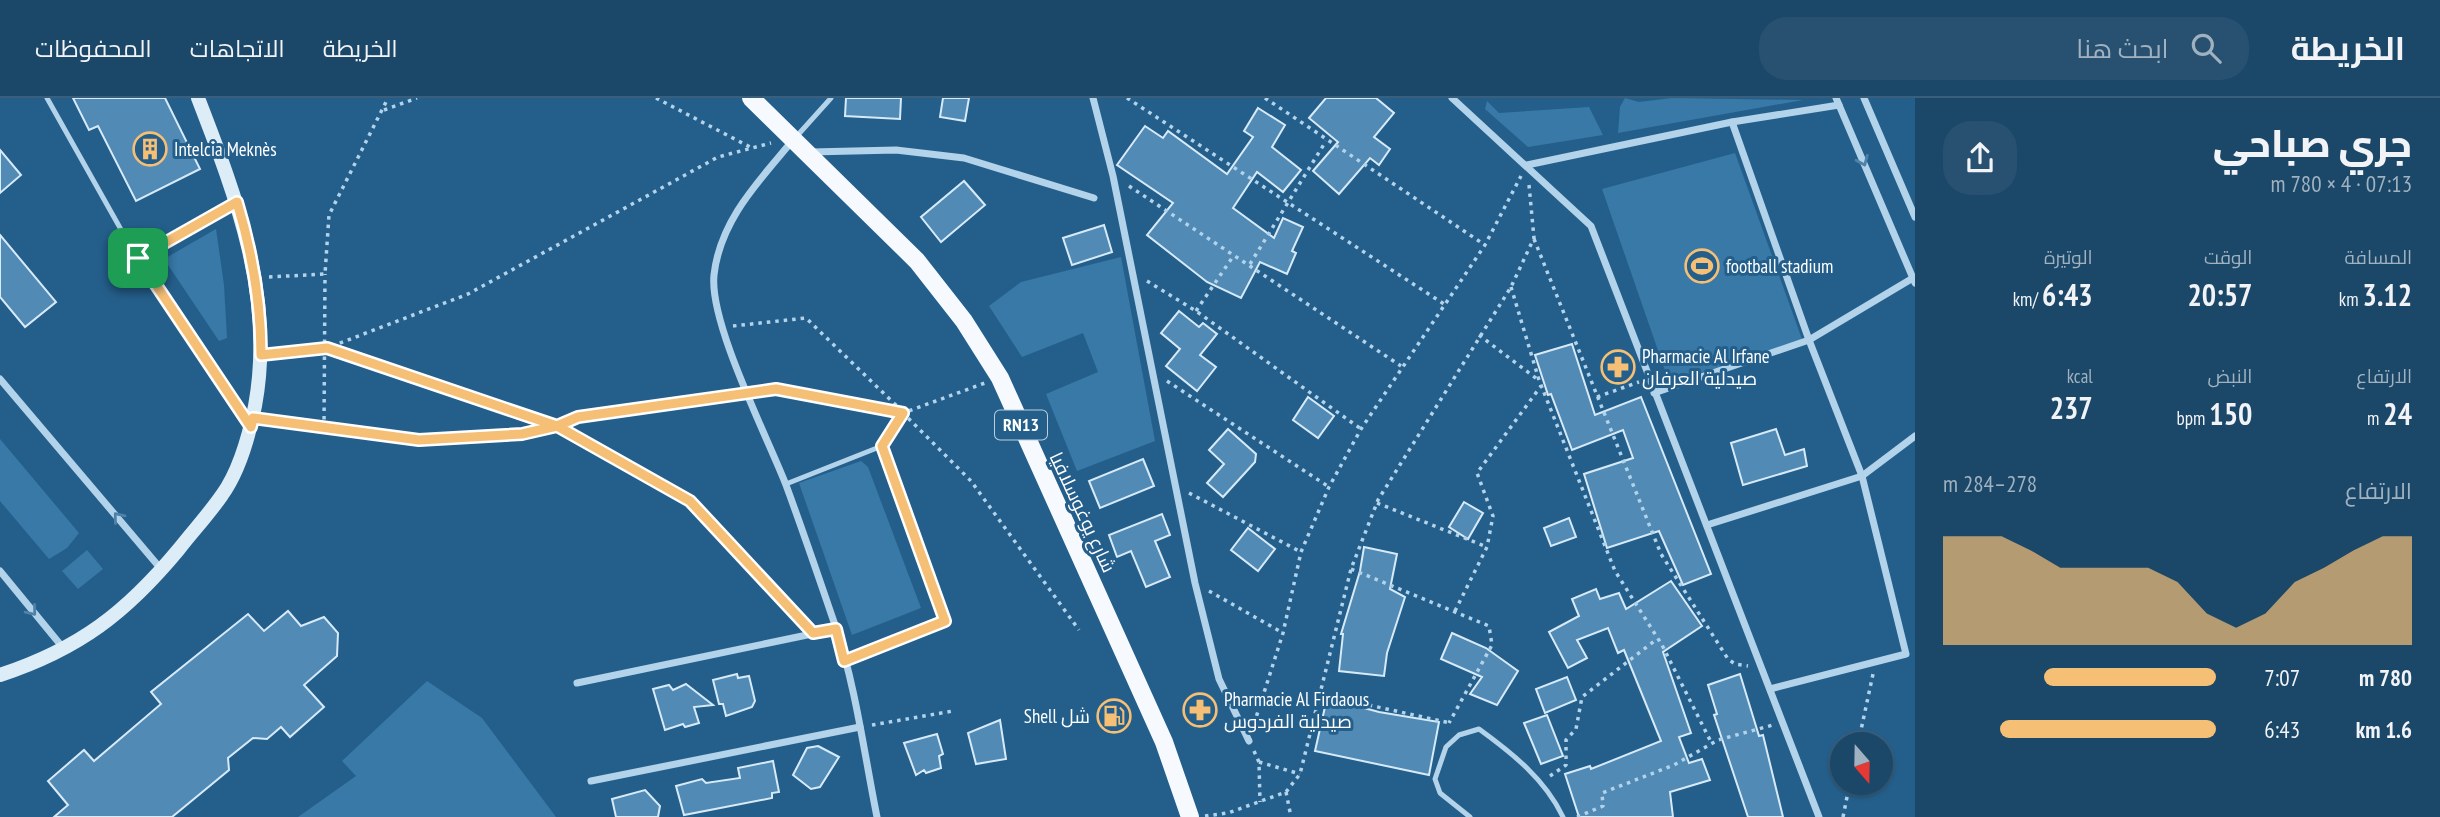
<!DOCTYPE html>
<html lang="ar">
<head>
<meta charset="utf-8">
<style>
	:root { --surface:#1b4768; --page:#285171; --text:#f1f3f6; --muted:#a0b2c0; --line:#395f7c; --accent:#f5bf76 }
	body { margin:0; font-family:"PT Sans Narrow",Cairo,sans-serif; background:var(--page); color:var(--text); direction:rtl; height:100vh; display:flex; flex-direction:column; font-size:26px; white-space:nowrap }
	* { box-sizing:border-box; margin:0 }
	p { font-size:23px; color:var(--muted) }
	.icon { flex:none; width:38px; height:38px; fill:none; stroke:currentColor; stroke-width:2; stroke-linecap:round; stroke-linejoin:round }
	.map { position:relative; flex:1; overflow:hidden; direction:ltr }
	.panel { display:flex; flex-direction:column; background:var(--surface); width:525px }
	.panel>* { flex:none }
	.needle { width:46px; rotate:160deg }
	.tools { position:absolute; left:1830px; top:634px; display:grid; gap:14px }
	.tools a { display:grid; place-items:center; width:63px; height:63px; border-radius:50%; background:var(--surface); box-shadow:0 2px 5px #0004,0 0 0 2px var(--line); font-size:35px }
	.pin { position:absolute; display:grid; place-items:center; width:60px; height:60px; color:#fff; margin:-30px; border-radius:14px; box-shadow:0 4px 10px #0006 }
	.round { display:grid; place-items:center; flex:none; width:74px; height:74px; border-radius:28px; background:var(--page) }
	.overview { display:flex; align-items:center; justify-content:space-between; height:119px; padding:0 28px }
	h1 { font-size:38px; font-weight:800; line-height:52px }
	.figures { display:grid; grid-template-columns:repeat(3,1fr); gap:10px; height:119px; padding:7px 28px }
	.figures div { display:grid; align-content:center }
	.figures b { font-size:30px; font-weight:800 }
	.figures small { font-size:19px; font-weight:400 }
	.figures p { font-size:19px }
	.chart { height:196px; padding:14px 28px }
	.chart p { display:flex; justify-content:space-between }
	.chart svg { width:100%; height:126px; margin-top:7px; fill:var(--accent); opacity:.7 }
	ul { padding:0 28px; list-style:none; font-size:23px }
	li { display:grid; grid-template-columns:112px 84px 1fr; align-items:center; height:52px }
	li i { height:18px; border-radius:9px; background:var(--accent) }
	header { display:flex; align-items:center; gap:42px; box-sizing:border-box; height:98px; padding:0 35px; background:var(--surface); border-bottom:2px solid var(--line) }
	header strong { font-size:33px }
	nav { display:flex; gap:38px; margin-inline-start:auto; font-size:24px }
	.search { width:490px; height:63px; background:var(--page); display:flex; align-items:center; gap:18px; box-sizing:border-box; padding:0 24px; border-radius:28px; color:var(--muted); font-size:26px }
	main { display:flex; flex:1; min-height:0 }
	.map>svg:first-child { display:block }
	.green { fill:#3879a8 }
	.building { fill:#518ab4; stroke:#d7eaf8; stroke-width:2 }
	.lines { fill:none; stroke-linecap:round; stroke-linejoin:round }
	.path { stroke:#b2d3ea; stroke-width:3.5; stroke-dasharray:3.5 5; stroke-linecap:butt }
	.service { stroke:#b2d3ea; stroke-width:5 }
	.minor { stroke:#b2d3ea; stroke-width:7 }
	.secondary { stroke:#ddedf8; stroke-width:14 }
	.primary { stroke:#f6fafe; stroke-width:18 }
	.oneway { stroke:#4f82a8 }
	.route-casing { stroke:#fff; stroke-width:14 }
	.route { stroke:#f5bf76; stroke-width:9 }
	.labels { text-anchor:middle; stroke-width:6; stroke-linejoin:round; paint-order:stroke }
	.shield { fill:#245f8b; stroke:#bdcfdc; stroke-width:2 }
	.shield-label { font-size:18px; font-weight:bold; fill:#fff }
	.poi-label { font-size:19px; fill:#fff; stroke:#245f8b; text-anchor:start }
	.street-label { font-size:19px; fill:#fff; stroke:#245f8b }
</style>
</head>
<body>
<header>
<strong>الخريطة</strong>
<div class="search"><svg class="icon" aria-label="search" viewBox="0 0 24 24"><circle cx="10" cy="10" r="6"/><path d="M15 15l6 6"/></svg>ابحث هنا</div>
<nav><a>الخريطة</a><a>الاتجاهات</a><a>المحفوظات</a></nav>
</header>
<main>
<section class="panel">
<div class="overview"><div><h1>جري صباحي</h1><p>07:13 · 4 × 780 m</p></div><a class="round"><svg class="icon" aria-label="share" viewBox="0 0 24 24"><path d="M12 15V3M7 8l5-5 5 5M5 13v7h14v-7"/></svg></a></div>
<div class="figures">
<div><p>المسافة</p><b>3.12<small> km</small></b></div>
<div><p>الوقت</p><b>20:57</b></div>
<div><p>الوتيرة</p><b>6:43<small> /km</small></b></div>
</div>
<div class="figures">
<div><p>الارتفاع</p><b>24<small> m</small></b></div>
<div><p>النبض</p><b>150<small> bpm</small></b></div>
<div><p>kcal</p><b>237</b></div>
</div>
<div class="chart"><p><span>الارتفاع</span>278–284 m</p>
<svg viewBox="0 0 160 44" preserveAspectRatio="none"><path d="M0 44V6L10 6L20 6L30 11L40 17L50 17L60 17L70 17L80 22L90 33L100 38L110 33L120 22L130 17L140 11L150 6L160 6V44z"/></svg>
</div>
<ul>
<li><b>780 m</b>7:07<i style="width:63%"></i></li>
<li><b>1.6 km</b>6:43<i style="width:79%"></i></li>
</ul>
</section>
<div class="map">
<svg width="1915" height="719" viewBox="0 0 1915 719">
	<rect width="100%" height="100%" fill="#245f8b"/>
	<g class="green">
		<polygon points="1625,0 1639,4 1672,0 1803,2 1618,35 1620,9"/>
		<polygon points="1487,3 1499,15 1589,9 1603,37 1528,49 1485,11"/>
		<polygon points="1735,55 1803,244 1669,284 1602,91"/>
		<polygon points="216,131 224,187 227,240 219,243 164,161"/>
		<polygon points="1121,159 1155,343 1077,373 1046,296 1098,274 1083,235 1022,259 989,208 1021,184"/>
		<polygon points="0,341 79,435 67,450 49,461 0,403"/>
		<polygon points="861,363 868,369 921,510 852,537 799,385"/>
		<polygon points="87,452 103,471 78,491 62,473"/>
		<polygon points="427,583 482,620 556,719 298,719 356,678 342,663"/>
	</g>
	<g class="building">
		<polygon points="73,0 165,0 200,71 136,103 98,28 89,32"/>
		<polygon points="846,0 901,0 900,21 845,18"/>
		<polygon points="943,0 969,0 965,23 940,19"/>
		<polygon points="1326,0 1376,0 1394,15 1374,39 1390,51 1379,67 1370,60 1339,96 1313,73 1338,44 1309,20"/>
		<polygon points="1258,10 1285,27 1272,49 1301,72 1283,94 1257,74 1233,110 1274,140 1283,120 1303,129 1292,153 1296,155 1287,176 1260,164 1241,200 1207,184 1147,137 1173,105 1117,67 1145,28 1163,40 1168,33 1227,76 1253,39 1244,33"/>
		<polygon points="0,52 21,77 0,95"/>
		<polygon points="964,83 985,107 941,144 921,119"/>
		<polygon points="1104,127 1112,154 1072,167 1063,140"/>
		<polygon points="0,137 56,204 25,229 0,199"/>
		<polygon points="1179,213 1199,229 1203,225 1217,236 1200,257 1216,269 1197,293 1166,268 1180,251 1161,235"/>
		<polygon points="1572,246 1595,317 1641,299 1711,476 1683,487 1659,433 1607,450 1584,376 1633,360 1623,332 1572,352 1551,296 1548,297 1535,257"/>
		<polygon points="1308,299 1334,318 1318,340 1293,322"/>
		<polygon points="1228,331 1256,356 1255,364 1223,399 1207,385 1224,366 1209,352"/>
		<polygon points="1776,331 1785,357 1804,351 1807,368 1743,387 1731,345"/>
		<polygon points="1143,361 1154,388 1100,410 1089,383"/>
		<polygon points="1464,404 1483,415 1468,441 1449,429"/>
		<polygon points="1162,416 1170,437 1155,443 1170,479 1146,489 1131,453 1117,459 1109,437"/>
		<polygon points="1569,420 1576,439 1551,448 1544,430"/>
		<polygon points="1248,430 1275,451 1258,473 1231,452"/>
		<polygon points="1364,449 1397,456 1390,491 1405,499 1387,555 1384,578 1339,573 1343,536 1341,536 1360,473"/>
		<polygon points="1671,483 1702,528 1663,554 1691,635 1679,639 1689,665 1702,661 1710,682 1670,694 1673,719 1579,719 1565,676 1590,668 1591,671 1661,643 1624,552 1618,555 1608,530 1577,542 1587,560 1568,570 1549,534 1579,518 1572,501 1596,491 1600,501 1619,495 1626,511"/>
		<polygon points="288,513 301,528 324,519 338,535 337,558 304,587 324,609 290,639 281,629 267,641 253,640 228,660 229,672 172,719 54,719 68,707 48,683 84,652 94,663 161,606 151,594 248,516 264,533"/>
		<polygon points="1452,535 1486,550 1518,573 1497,607 1470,596 1482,579 1441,561"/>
		<polygon points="737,576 738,580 749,578 755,603 752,609 726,618 723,606 719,606 713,582"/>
		<polygon points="1740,576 1759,638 1763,637 1783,719 1748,719 1714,617 1717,616 1708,587"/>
		<polygon points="1567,579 1576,602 1545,615 1536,591"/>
		<polygon points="686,586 713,607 694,609 699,625 685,629 683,626 665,632 653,591 669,587 673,592"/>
		<polygon points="1327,600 1379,614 1439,624 1429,677 1315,653"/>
		<polygon points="1547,617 1563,658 1541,666 1524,625"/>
		<polygon points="1000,622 1006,661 976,666 968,635"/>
		<polygon points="937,636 943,656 939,658 941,670 926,675 924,672 916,677 904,645"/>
		<polygon points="818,648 839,659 820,689 811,691 793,677 807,650"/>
		<polygon points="773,663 779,694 772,695 772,700 684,717 676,688 702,681 706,685 740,680 738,670"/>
		<polygon points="645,692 660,708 658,719 616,719 612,701"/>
	</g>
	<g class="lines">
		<g class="path">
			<polyline points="656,0 750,49"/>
			<polyline points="1127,0 1444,206"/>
			<polyline points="1265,0 1485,147"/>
			<polyline points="384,12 417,0"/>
			<polyline points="1129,88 1401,268"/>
			<polyline points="1534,141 1661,456 1728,561 1735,566 1748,568"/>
			<polyline points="147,154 223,112"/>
			<polyline points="1250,166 1326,43"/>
			<polyline points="269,179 325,176 329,117 388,0"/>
			<polyline points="1147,183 1196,213 1361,331"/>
			<polyline points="1511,189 1539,282 1615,473 1662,547 1712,646"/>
			<polyline points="1196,213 1234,157"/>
			<polyline points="733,228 806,220 903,314"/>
			<polyline points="1479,237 1537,281"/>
			<polyline points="328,251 557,328 690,403 805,526"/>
			<polyline points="273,256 327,250 468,196 718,59 771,45"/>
			<polyline points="1167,283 1329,389"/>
			<polyline points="760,294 776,291 903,315 971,383 1079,532"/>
			<polyline points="1597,299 1639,284"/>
			<polyline points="268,323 419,342 522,336 578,319 735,297"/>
			<polyline points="324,330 325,176"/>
			<polyline points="888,338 903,315 985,285"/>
			<polyline points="1189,395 1301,454"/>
			<polyline points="1377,405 1487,449"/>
			<polyline points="1351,471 1489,528 1492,547 1449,625"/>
			<polyline points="1209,493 1283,535"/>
			<polyline points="1455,513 1487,449 1493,418 1477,375 1541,288"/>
			<polyline points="1319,596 1450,625"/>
			<polyline points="1254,626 1283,535 1301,454 1329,389 1361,331 1485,147 1521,78"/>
			<polyline points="872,627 953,613"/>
			<polyline points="1858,646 1873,576"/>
			<polyline points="1254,653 1259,664 1260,704"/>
			<polyline points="1259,664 1300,676"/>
			<polyline points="1550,678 1566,667 1566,642 1576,631 1582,599 1657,541"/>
			<polyline points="1286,694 1291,719"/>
			<polyline points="1205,718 1228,715 1286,694 1300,676 1351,471 1378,402 1511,189 1534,140 1529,87"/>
			<polyline points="1577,719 1603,708 1602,695 1674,667 1718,642 1773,627"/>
			<polyline points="1843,719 1850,684"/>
		</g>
		<g class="service">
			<polyline points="47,0 137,160 248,324"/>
			<polyline points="796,39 831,0"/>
			<polyline points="786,386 882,348 945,523 844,563"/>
			<path d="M1470 719 1440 695 1435 681 1446 649 1459 637 1479 631C1512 655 1545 681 1563 719"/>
		</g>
		<g class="minor">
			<polyline points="1093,0 1113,78 1195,485 1219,581 1249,643"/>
			<polyline points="1452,0 1591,128 1819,719"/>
			<polyline points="1836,0 1915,185"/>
			<polyline points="1864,0 1915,119"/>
			<polyline points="1732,24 1809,242 1862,378 1906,556 1770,591"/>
			<path d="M793 42C759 83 720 122 714 177 709 225 767 338 786 387 803 433 819 480 835 527 856 589 864 655 877 719"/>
			<polyline points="811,54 896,52 964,60 1094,100"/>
			<polyline points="1527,67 1732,24 1839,7"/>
			<polyline points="0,281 161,471"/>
			<polyline points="1654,295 1809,242 1913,180"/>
			<polyline points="1707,427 1862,378 1915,338"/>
			<polyline points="0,473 64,551"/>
			<polyline points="577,585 836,531"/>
			<polyline points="591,683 860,629"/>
		</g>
		<path class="secondary" d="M0 577C79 551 126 515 179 451 193 433 209 416 222 397 240 372 249 338 255 308 275 199 237 101 198 0"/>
		<polyline class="primary" points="751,0 917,163 964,223 1000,280 1164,644 1190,719"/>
	</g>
	<defs><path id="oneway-chevron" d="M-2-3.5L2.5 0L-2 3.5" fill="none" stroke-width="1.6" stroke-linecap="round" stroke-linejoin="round" transform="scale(1.75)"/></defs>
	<g class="oneway">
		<use href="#oneway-chevron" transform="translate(1863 63) rotate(67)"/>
		<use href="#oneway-chevron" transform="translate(118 419) rotate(-129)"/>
		<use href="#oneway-chevron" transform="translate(32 513) rotate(51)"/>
	</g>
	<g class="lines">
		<defs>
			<path id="route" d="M138 160 251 329 253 320 419 342 522 336 557 328 690 403 813 535 836 531 844 563 945 523 882 348 903 315 776 291 578 319 557 328 327 250 261 257C261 204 252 154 237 104L138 160"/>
		</defs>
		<use href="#route" class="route-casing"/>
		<use href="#route" class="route"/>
	</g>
	<defs>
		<symbol id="building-ring" viewBox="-11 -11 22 22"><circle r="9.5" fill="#245f8b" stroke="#f5bf76" stroke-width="1.5"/><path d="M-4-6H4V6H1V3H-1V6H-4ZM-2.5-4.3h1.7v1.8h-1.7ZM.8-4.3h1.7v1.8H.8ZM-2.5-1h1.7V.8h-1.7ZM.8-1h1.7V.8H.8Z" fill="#f5bf76"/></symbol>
		<symbol id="stadium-ring" viewBox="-11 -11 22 22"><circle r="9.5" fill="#245f8b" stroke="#f5bf76" stroke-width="1.5"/><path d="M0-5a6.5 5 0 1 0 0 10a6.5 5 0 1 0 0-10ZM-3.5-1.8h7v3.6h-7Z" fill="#f5bf76"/></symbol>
		<symbol id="pharmacy-ring" viewBox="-11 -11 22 22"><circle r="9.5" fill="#245f8b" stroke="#f5bf76" stroke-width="1.5"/><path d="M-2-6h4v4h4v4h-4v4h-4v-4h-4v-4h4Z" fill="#f5bf76"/></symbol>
		<symbol id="fuel-ring" viewBox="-11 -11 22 22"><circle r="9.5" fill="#245f8b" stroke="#f5bf76" stroke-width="1.5"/><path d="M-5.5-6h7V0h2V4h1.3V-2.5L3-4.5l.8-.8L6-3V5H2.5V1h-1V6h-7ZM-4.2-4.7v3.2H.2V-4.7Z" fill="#f5bf76"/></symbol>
	</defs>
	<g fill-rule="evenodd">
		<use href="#building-ring" x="131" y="32" width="38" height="38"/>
		<use href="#stadium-ring" x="1683" y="149" width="38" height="38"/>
		<use href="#pharmacy-ring" x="1599" y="250" width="38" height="38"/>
		<use href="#pharmacy-ring" x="1181" y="593" width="38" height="38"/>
		<use href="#fuel-ring" x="1095" y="599" width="38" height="38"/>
	</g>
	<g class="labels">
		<rect class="shield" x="995" y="312.5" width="52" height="29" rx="5"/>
		<g class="shield-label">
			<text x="1021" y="333">RN13</text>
		</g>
		<g class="poi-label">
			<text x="174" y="58">Intelcia Meknès</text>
			<text x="1726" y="175">football stadium</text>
			<text x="1642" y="265">Pharmacie Al Irfane<tspan x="1642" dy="22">صيدلية العرفان</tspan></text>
			<text x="1224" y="608">Pharmacie Al Firdaous<tspan x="1224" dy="22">صيدلية الفردوس</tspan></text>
			<text x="1090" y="625" text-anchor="end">Shell شل</text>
		</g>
		<g class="street-label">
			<text transform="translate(1083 414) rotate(65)" y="7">شارع يوغوسلافيا</text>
		</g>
	</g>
</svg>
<div class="tools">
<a><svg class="needle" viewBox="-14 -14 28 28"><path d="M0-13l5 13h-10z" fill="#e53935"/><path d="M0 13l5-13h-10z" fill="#a0b2c0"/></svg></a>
</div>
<div class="pin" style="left:138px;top:160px;background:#1e9e55"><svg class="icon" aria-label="arrive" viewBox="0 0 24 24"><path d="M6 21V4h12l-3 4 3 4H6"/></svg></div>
</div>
</main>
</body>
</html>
